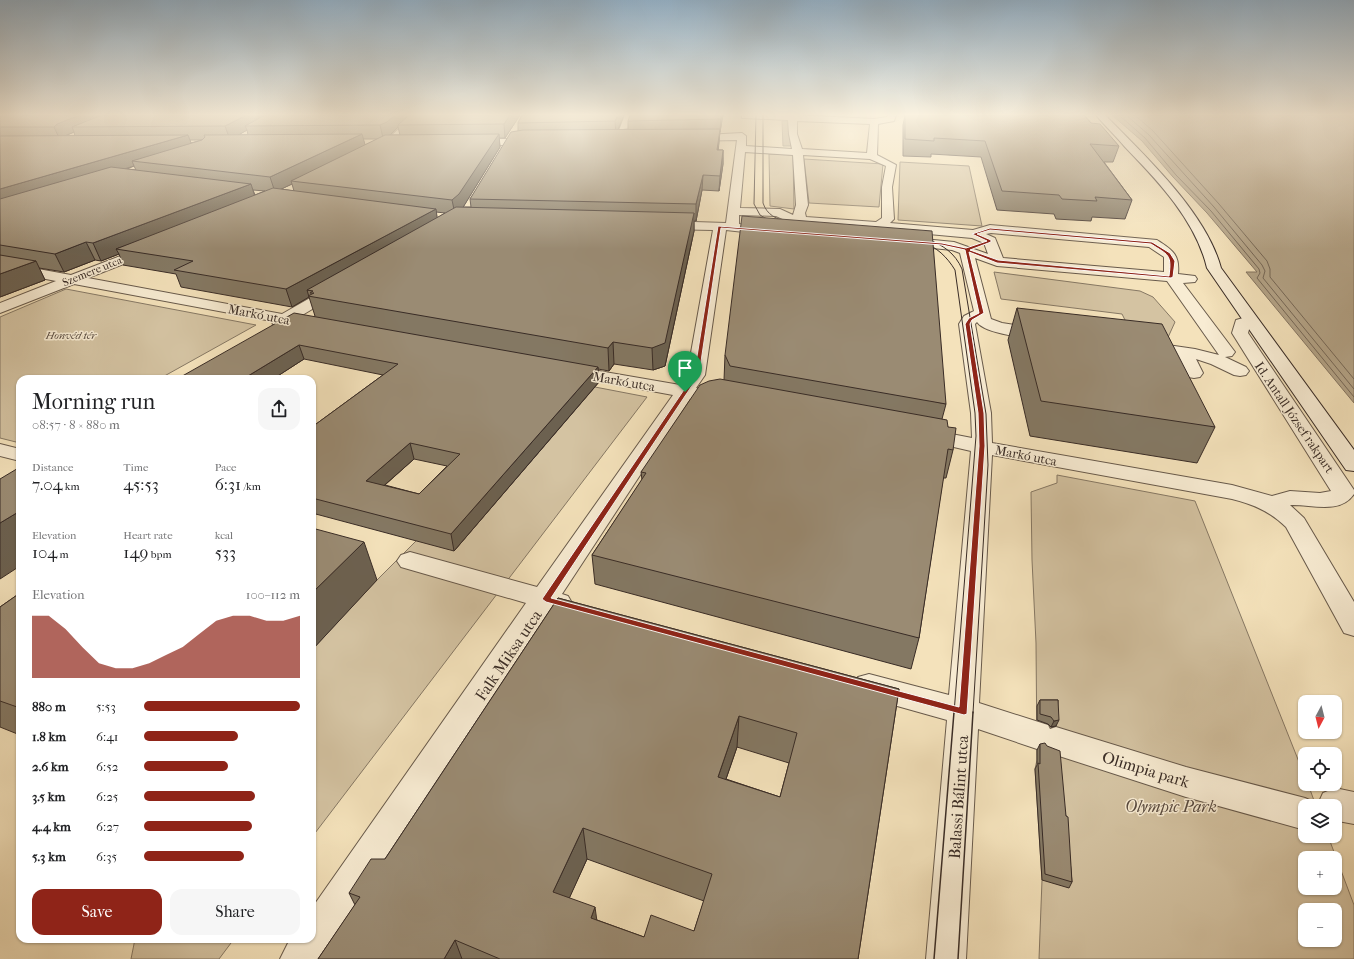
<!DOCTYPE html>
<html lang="en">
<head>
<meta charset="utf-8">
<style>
	:root { --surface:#fff; --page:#f6f6f6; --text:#202124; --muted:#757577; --accent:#8f2418 }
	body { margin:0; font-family:"IM FELL French Canon",serif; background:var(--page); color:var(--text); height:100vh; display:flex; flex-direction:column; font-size:15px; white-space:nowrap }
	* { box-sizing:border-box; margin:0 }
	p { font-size:13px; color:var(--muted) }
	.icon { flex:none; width:22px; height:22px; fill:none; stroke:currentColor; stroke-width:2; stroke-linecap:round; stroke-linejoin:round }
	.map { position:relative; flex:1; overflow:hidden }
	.details { position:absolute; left:16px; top:375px; width:300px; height:568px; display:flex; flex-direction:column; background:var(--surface); border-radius:12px; box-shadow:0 1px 3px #0004 }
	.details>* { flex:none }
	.needle { width:26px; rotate:187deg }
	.controls { position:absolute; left:1298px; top:695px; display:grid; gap:8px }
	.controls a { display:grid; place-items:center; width:44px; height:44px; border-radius:8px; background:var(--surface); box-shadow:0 1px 3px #0004; font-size:20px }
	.pin { position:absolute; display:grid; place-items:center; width:34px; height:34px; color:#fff; margin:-41px -17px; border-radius:50% 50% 50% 0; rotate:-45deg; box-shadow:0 0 4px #0007 }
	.pin .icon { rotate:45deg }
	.round { display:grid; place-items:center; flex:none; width:42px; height:42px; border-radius:12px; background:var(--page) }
	.headline { display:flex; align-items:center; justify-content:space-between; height:68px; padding:0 16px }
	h1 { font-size:22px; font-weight:600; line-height:30px }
	.figures { display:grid; grid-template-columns:repeat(3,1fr); gap:6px; height:68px; padding:4px 16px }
	.figures div { display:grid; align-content:center }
	.figures b { font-size:17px; font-weight:600 }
	.figures small { font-size:11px; font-weight:400 }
	.figures p { font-size:11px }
	.chart { height:112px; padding:8px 16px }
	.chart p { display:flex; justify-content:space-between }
	.chart svg { width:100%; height:72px; margin-top:4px; fill:var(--accent); opacity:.7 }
	.button { display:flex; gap:8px; margin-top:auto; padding:8px 16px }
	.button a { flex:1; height:46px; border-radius:12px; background:var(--accent); color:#fff; font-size:16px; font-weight:600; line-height:46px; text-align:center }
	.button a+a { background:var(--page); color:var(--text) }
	ul { padding:0 16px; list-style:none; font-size:13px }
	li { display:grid; grid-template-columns:64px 48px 1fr; align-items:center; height:30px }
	li i { height:10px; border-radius:5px; background:var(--accent) }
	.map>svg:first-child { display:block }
	.green { fill:#d4c3a2; stroke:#867864; fill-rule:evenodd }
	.water { fill:#b4a488; stroke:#837461 }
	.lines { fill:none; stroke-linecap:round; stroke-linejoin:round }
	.shore { stroke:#766857; stroke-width:1 }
	.street-casing { stroke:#685a4b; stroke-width:2 }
	.secondary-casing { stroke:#392c26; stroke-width:2 }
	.street { fill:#f8ecd3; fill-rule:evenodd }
	.secondary { fill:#f8ecd3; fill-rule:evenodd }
	.tram-far1 { stroke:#392c26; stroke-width:1 }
	.tram { stroke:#392c26; stroke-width:1.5 }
	.wall { fill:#847863; stroke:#392c26; fill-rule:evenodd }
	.shaded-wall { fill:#6c6150; stroke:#392c26 }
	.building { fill:#9a8b73; stroke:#392c26; fill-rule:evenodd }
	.route { fill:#8f2418; stroke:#fff; fill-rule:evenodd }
	.labels { text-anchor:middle; stroke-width:3; stroke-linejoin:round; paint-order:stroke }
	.far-street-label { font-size:11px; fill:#392c26; stroke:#f8ecd3 }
	.far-park-label { font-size:11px; font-style:italic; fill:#584a3f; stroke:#f8ecd3 }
	.street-label { font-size:13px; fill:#392c26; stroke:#f8ecd3 }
	.near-street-label { font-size:16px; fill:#392c26; stroke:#f8ecd3 }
	.near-park-label { font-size:16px; font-style:italic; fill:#584a3f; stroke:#f8ecd3 }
</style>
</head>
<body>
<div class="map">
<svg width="1354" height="959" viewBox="0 0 1354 959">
	<rect width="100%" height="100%" fill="#f4e2bb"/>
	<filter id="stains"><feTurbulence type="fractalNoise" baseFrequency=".005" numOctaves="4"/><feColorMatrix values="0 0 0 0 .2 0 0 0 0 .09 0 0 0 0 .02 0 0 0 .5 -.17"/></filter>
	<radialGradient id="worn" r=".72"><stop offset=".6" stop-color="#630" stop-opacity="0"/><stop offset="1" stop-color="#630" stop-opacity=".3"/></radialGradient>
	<g class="green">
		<polygon points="769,154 793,155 794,209 770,206"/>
		<polygon points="804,159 883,164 879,207 809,203"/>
		<polygon points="900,162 969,166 982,226 898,220"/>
		<polygon points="994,272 1140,291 1153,297 1175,322 1165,344 1135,340 1122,314 1001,299"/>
		<polygon points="66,289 256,325 159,379 20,379 20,443 0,438 0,317"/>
		<polygon points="595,387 647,397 312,837 312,650 377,580 417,540 455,550"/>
		<path d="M1057 475 1195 501 1305 777V784H1308L1316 806H1305V836H1328L1354 905V959H1039L1042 880 1035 769 1037 760 1036 643 1032 560 1031 492 1057 483ZM1305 858H1335V888H1305ZM1305 910H1335V940H1305Z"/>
		<polygon points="135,939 234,939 219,959 131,959"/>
	</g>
	<g class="water">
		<polygon points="1112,115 1354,115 1354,403 1246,272 1257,272 1207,213 1173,177 1142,141"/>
		<polygon points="782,121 789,121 791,146 783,146"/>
	</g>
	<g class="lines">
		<g class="shore">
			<polyline points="1119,115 1145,138 1176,175 1211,211 1259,269 1260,273 1257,278 1354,397"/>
			<polyline points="1126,115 1149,135 1214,207 1262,265 1265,271 1263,278 1354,389"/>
			<polyline points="1135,115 1153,131 1219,204 1267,261 1270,269 1270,277 1354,379"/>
		</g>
		<defs>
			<g id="street">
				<path d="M413 115H422C413 126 382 156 368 152L366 150 368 148 391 136Z"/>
				<polygon points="625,115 633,115 626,138 621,141 616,138"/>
				<path d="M742 115H796L874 119 887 117 888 115H896L894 121 878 124 877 155 896 165 892 187 894 219 890 223 973 230 990 225 1157 240C1172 250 1180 254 1178 274L1195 276 1197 279 1195 282 1183 283 1235 352 1232 356 1225 357 1246 367 1249 371 1246 375 1240 376 1234 375 1211 364 1196 359 1203 373 1200 377 1194 378 1188 377 1177 356 1141 351 1139 347 1141 343 1147 342 1195 349 1219 355 1167 281 997 266 975 258 991 319 1002 323 1045 330 1047 333 1045 336C1031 340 985 334 977 322L975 324 991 413 992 443 1232 485 1272 496 1290 491 1320 493 1331 491 1232 333 1236 320 1250 316 1256 318 1258 321 1256 324 1250 326 1248 333 1354 490V494C1340 515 1311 504 1290 505L1304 518 1354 602V636L1344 633 1286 527C1271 512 1253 504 1232 499L992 455 979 703 1048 725 1050 729 1056 727 1186 767 1305 798 1318 804 1323 793 1335 788 1354 792V824L1338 821 1335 822V806H1305V830L1186 797 1056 755 1045 751 1043 747 1037 749 978 729 966 959H926L947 720 858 695 854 686 858 677 869 674 949 695 971 451 919 439 916 435 919 431 926 429 972 438 971 413 959 324 964 316 974 311 960 253 952 250 903 245 898 244 897 241 898 238 903 237 954 242 988 254 984 243 972 238 885 230 883 239H873L872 236 873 229 791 223 776 216 739 215V224L771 227 775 228 777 231 775 234 771 235 726 230 705 375 696 388 730 395 732 399 730 403 723 405 690 399 562 594 568 596 572 603 568 610 559 613 551 610 323 959H280L290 939H312V908L526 603 401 567 397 561 401 555 410 552 537 587 673 395 570 376 564 375 561 371 564 367 570 366 680 385 687 375 713 230 663 229 659 228 657 225 659 222 663 221 726 223 737 140 689 141 686 140 684 138 686 136 742 133 746 136V146L792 149 789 134 788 120 745 118H742ZM797 121 870 124 867 153 802 149 797 134ZM745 152 793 155 796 205 793 215 780 209 740 208ZM803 155 870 159 886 166 882 187V218L876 222 806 217 805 213 808 205ZM991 233 1149 247 1164 257V272L1003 258 995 238 986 234Z"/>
				<polygon points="535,136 538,137 540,139 538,141 510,145 469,145 464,142 469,139 510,139"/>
				<path d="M149 245 154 246 156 249 154 252 88 278 282 314 331 286 336 285 341 286 343 289 341 292 299 317 319 321 321 324 319 327C309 330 299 325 289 324 284 324 280 327 273 325L272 321 74 284 0 313V303L56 281 0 270V262L71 275Z"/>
				<polygon points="0,444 20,449 20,461 0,456"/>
			</g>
			<path id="secondary" d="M1096 115H1105C1145 156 1206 212 1221 268L1354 450V471L1346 470 1207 268C1196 221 1158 181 1125 147 1116 136 1105 126 1096 115Z"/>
		</defs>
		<use href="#street" class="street-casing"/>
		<use href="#secondary" class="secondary-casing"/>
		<use href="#street" class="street"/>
		<use href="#secondary" class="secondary"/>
		<g class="tram-far1">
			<polyline points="756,115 754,204 760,215 772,222"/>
			<path d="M763 115V203C767 215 776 219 788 222"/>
			<path d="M927 239C943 245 955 253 962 269L986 414 988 465 973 713"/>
			<path d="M922 242C937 247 947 257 955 270L975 413 976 436 954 713"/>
		</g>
		<g class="tram">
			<polyline points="934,959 954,712"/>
			<polyline points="958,959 973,712"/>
		</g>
	</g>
	<g class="wall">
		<path d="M0 115H520L505 138H499L500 147 463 207H471L470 199 518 131V123L522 115H624L618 130 628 129V121L723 115 722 120 720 132 718 150H723V164L719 191 702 190 696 221H694V231L665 366 653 370 614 364 609 371 598 369 599 382 454 551 312 513V427L383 375 304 359 273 379H177L315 316 309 297 292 307 181 287 176 274 123 265 119 254 101 261 95 260 64 272 39 268 45 280 0 297ZM398 127 400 135H389H390ZM247 130 248 135H238ZM74 132 75 136H65ZM363 139H378L365 145ZM190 140H202L191 143ZM134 166 136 170 127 169ZM292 184 294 191 281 189ZM253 190 265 191 255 195ZM436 212 445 213 437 218ZM414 459 447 466 419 494 385 485Z"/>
		<polygon points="905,115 1084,115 1091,123 1119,146 1113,162 1104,162 1132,200 1125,219 1092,217 1091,221 1056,219 1054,214 997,210 981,157 931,154 931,157 903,156 903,125"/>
		<polygon points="1017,308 1215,427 1197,463 1030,436 1008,340"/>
		<polygon points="725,355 946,404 942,419 948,427 953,450 946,478 943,478 919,638 911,669 595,584 592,555 642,480 641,472 724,380"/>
		<polygon points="20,593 20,735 0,727 0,607"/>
		<path d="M558 598 899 689 858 959H318L355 905 349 893 385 859ZM737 747 789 763 780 797 726 779ZM587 859 704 901 694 931 644 937 597 920 569 898Z"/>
		<polygon points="1040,700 1058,700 1056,726 1051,727 1048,724 1037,720 1037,706"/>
		<polygon points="1040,744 1066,816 1072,882 1069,888 1042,880 1035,769 1037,765 1037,750"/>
	</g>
	<g class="shaded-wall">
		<polygon points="80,115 118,115 72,127 74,132 62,137 60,140 54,127 57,124"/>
		<polygon points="247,115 274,115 245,126 247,130 230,140 225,126"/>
		<polygon points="395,115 411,115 398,125 398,127 390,135 383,138 380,125"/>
		<polygon points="510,115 520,115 505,138 504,124"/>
		<polygon points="618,115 624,115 616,134 615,121"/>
		<polygon points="721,115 723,115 722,120 720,132"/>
		<polygon points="720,129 719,142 717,164 717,150"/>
		<polygon points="362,134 366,148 291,181 292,184 275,192 270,177"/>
		<polygon points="499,134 500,147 462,209 455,214 452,200"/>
		<polygon points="188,135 193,148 132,161 134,166 0,207 0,189"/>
		<polygon points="723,150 723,164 719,191 720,176"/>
		<polygon points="703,175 702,190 696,221 696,204"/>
		<polygon points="251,184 256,200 116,249 119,254 101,261 93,243"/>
		<polygon points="436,209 438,224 313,291 307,290 309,297 292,307 286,289"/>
		<polygon points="694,213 694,231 665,366 653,370 652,348"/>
		<polygon points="86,242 95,260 64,272 55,254"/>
		<polygon points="36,261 45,280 0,297 0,274"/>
		<polygon points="613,342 614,364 609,371 608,348"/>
		<polygon points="299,345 304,359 273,379 243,379"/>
		<polygon points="598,367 599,382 454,551 451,534"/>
		<polygon points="410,443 414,459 371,497 366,481"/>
		<polygon points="20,511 20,566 0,579 0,523"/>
		<polygon points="364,542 377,580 312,650 312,593"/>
		<polygon points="739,716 737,747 716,808 718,777"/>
		<polygon points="1059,720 1056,726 1051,727 1054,721"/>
		<polygon points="583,828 587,859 559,921 553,892"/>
		<polygon points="595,907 599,936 591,918"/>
		<polygon points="455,940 462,959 444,959"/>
	</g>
	<g class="building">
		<polygon points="0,115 80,115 57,124 54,127 0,127"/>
		<polygon points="102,115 247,115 225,126 72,127"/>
		<polygon points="265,115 395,115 387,122 380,125 245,126"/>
		<polygon points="409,115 510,115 504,124 398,125"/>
		<polygon points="522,115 618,115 615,121 518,123"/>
		<polygon points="630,115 721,115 721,119 628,121"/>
		<polygon points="905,115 1084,115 1091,123 1100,124 1119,146 1090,144 1132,200 1095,197 1097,201 1062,199 1059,195 1002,191 985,141 934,138 934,141 905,139"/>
		<polygon points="720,129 717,150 723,150 720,176 703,175 696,204 470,199 511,132 523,130"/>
		<polygon points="362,134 270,177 132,161 202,140 205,137 204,135"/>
		<polygon points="499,134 459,194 452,200 291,181 385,135"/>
		<polygon points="188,135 0,189 0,136"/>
		<polygon points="111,167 251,184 93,243 86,242 55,254 0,245 0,199"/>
		<polygon points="273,188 436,209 286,289 174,270 193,261 116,249"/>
		<polygon points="456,207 694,213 665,343 652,348 613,342 608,348 308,296 314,293 310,293 313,291 307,290"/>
		<polygon points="742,216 932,231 946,404 730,366 725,355"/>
		<polygon points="0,255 36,261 0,274"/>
		<polygon points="1017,308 1162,324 1215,427 1041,401"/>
		<path d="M294 313 598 367 451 534 312 498V427L398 364 299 345 243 379H177ZM410 443 460 454 419 494 366 481Z"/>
		<polygon points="720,379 947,420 948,427 956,428 953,450 948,449 919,638 592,555 646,473 641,472 700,385 709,381"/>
		<polygon points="20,467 20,511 0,523 0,479"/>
		<polygon points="312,528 364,542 312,593"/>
		<polygon points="20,593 20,708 0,701 0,607"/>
		<path d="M558 598 899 689 858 959H500L455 940 444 959H318L360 897 349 893 371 859H385ZM739 716 797 733 780 797 718 777ZM583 828 712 874 694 931 651 915 644 937 591 918 595 907 553 892Z"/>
		<polygon points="1040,700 1058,700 1059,720 1054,721 1051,717 1040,714"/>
		<polygon points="1045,743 1047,746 1060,751 1066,816 1068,817 1072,882 1045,874 1038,763 1040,764 1040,744"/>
	</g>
	<linearGradient id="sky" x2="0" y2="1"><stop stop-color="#93aec2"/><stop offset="0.46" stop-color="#faf2e0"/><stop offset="1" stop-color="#faf2e0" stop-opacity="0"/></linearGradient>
	<rect width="1354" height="249" fill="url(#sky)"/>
	<path class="route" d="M718 226 942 243 966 248 987 241 972 234 990 228 1152 242 1170 253 1175 261 1173 277 1171 278 997 263 969 252 984 313 972 320 970 324 984 413 985 446 967 714 964 715 546 602 542 599 694 375ZM721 228 942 245 965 250 979 313 969 318 965 324 978 413 979 446 959 707 551 598 699 375ZM990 230 1151 244C1168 255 1172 254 1169 276L998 260 970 250 991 242V240L977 234Z"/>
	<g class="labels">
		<g class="far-street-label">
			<text transform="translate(92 271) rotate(-22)" y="4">Szemere utca</text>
		</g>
		<g class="far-park-label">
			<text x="71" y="339">Honvéd tér</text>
		</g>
		<g class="street-label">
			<text transform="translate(259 314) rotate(11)" y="5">Markó utca</text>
			<text transform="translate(624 381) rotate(10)" y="5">Markó utca</text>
			<text transform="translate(1295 417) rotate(56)" y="5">Id. Antall József rakpart</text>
			<text transform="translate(1026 455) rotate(11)" y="5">Markó utca</text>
		</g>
		<g class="near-street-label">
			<text transform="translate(508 655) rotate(-56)" y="6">Falk Miksa utca</text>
			<text transform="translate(1146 769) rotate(17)" y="6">Olimpia park</text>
			<text transform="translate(958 797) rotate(-86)" y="6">Balassi Bálint utca</text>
		</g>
		<g class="near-park-label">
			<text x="1171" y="812">Olympic Park</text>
		</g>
	</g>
	<rect width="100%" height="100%" filter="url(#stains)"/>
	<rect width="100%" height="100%" fill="url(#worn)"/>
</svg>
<div class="controls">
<a><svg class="needle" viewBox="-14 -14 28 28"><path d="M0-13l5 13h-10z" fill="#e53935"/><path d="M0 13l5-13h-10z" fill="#757577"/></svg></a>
<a><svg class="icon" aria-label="locate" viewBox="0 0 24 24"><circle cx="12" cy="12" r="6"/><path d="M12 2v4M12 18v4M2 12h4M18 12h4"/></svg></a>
<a><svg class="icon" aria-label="layers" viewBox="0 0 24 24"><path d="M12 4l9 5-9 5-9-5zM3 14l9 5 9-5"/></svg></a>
<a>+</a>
<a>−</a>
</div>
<div class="pin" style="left:685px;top:392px;background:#1e9e55"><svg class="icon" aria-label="arrive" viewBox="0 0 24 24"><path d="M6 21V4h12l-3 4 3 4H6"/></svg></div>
<section class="details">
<div class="headline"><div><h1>Morning run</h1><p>08:57 · 8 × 880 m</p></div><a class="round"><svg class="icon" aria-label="share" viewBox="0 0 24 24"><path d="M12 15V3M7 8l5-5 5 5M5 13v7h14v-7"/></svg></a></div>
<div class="figures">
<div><p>Distance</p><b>7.04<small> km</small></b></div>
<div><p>Time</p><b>45:53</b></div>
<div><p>Pace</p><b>6:31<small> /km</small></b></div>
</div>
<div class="figures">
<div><p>Elevation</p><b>104<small> m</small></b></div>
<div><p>Heart rate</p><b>149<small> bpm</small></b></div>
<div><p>kcal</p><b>533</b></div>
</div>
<div class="chart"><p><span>Elevation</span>100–112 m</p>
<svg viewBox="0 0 160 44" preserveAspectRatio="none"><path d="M0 44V6L10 6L20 14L30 25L40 35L50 38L60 38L70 35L80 30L90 25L100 17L110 9L120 6L130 6L140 9L150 9L160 6V44z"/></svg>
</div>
<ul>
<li><b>880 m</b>5:53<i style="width:100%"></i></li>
<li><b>1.8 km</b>6:41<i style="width:60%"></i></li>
<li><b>2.6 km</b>6:52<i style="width:54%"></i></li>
<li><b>3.5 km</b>6:25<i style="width:71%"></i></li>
<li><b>4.4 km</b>6:27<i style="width:69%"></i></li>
<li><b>5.3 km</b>6:35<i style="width:64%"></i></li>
</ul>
<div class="button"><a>Save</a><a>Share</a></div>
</section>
</div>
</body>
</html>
